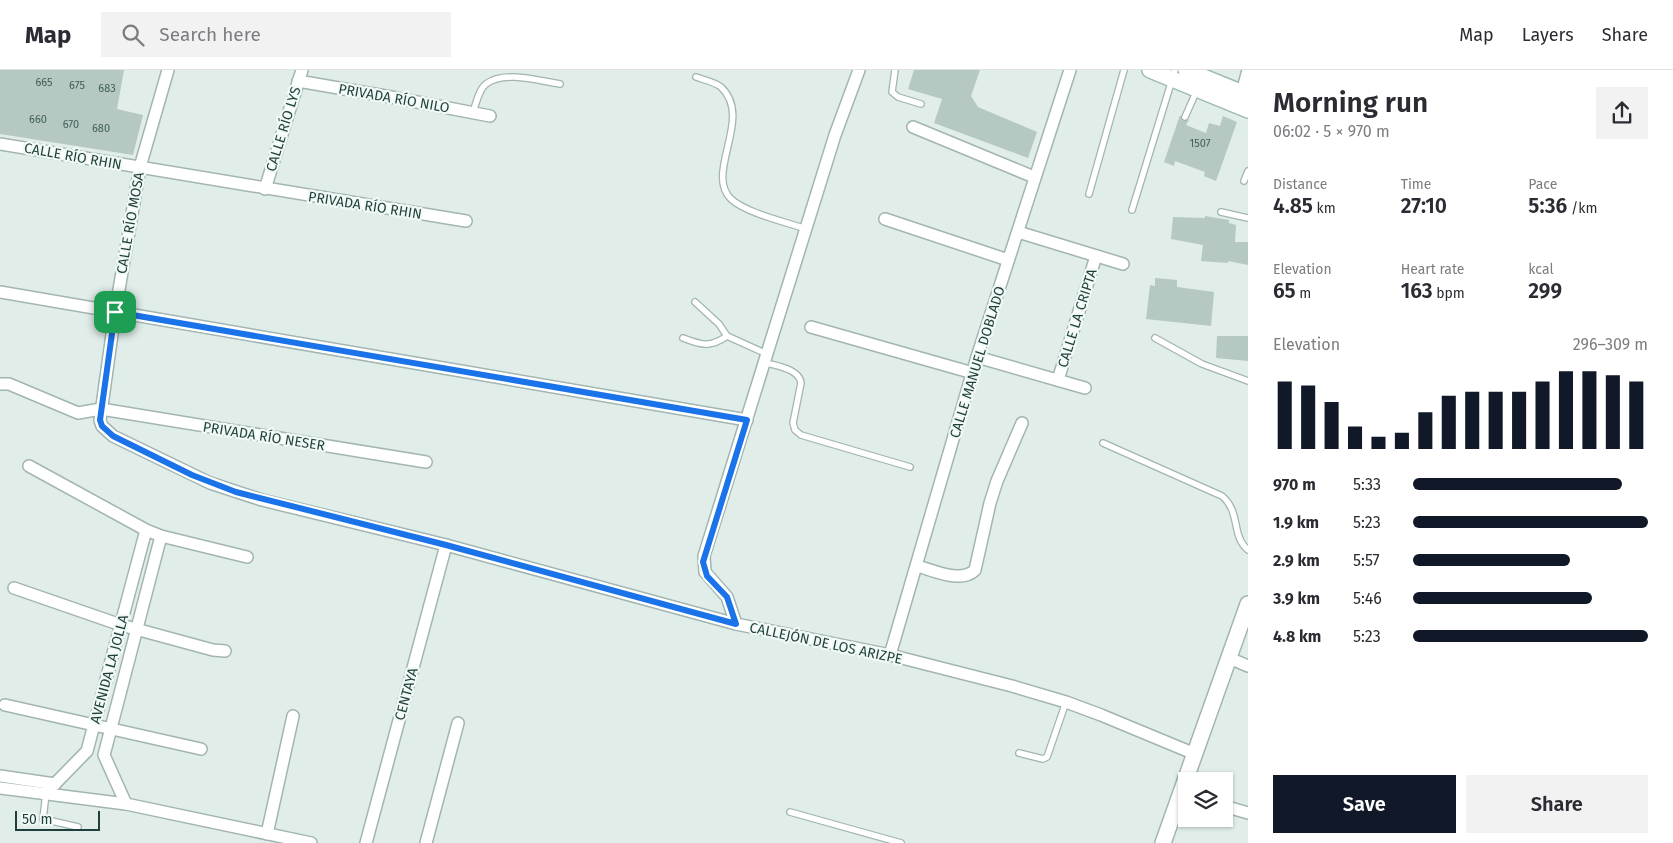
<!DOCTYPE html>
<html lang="en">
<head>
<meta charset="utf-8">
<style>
	:root { --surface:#fff; --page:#f2f2f3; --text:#2b2b33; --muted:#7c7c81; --line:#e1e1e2; --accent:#111827 }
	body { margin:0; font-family:"Fira Sans",sans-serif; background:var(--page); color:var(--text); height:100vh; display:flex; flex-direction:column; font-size:19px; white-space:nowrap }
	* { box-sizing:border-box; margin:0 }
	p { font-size:16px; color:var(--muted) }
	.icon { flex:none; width:28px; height:28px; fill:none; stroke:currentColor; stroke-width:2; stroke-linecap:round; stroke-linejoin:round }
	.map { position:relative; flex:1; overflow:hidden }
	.panel { display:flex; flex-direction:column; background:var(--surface); width:425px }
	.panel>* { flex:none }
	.tools { position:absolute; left:1178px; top:702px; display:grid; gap:10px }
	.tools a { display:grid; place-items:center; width:55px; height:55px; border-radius:0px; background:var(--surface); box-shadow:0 1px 4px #0004; font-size:25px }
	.scale { position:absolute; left:15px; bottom:12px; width:85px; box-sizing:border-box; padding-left:5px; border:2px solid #1f3f3a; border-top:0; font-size:14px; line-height:18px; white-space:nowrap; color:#1f3f3a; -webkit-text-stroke:4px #f1f9f6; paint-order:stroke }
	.pin { position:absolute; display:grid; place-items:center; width:42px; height:42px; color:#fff; margin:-21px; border-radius:10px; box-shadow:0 2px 8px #0006 }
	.round { display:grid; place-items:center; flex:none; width:52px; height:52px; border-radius:0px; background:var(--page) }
	.head { display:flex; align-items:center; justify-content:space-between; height:85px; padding:0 25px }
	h1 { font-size:28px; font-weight:600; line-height:38px }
	.stats { display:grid; grid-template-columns:repeat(3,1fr); gap:8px; height:85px; padding:5px 25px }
	.stats div { display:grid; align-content:center }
	.stats b { font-size:21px; font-weight:600 }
	.stats small { font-size:14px; font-weight:400 }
	.stats p { font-size:14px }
	.chart { height:140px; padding:10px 25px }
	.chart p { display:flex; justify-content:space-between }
	.chart svg { width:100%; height:90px; margin-top:5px; stroke:var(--accent); stroke-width:6 }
	.cta { display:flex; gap:10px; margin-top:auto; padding:10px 25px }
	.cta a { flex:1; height:58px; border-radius:0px; background:var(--accent); color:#fff; font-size:20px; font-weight:600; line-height:58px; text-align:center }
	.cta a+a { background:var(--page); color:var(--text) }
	ul { padding:0 25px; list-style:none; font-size:16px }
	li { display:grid; grid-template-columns:80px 60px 1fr; align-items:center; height:38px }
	li i { height:12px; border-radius:6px; background:var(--accent) }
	header { display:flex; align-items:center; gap:30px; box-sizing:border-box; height:70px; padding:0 25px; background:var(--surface); border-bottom:1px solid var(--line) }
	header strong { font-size:24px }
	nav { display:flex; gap:28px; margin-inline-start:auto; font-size:18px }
	.search { width:350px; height:45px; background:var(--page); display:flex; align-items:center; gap:12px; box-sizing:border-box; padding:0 18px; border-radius:0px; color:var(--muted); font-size:19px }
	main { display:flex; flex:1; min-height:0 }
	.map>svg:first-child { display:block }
	.building { fill:#b5c8c2 }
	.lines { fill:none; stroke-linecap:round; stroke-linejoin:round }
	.service-casing { stroke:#a2b5b1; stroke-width:8 }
	.minor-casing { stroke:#a2b5b1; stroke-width:14 }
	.tertiary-casing { stroke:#a2b5b1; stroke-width:18 }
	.secondary-casing { stroke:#9dbab3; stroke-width:18 }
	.service { stroke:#fff; stroke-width:5.5 }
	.minor { stroke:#fff; stroke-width:11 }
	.tertiary { stroke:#fff; stroke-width:15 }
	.secondary { stroke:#fff; stroke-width:15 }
	.route-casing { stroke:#fff; stroke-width:10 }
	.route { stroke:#1a73e8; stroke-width:6 }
	.labels { text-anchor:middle; stroke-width:4.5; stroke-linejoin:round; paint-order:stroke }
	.number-label { font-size:11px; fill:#44615c }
	.street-label { font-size:14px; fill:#1f3f3a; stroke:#f1f9f6 }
</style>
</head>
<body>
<header>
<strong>Map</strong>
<div class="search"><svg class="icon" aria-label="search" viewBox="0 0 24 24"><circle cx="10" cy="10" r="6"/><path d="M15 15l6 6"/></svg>Search here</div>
<nav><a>Map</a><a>Layers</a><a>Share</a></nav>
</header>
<main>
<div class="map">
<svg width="1248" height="773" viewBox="0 0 1248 773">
	<rect width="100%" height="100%" fill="#e0ede9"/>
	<g class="building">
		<polygon points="0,0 124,0 117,39 143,45 133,85 0,64"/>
		<polygon points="914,0 980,0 971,26 978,37 1037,62 1028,88 934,53 942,29 908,19"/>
		<polygon points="1180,45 1183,51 1189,50 1186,55 1206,63 1209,53 1220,56 1223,46 1237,52 1216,111 1204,106 1205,102 1175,91 1174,96 1164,92"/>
		<polygon points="1205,146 1229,150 1229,153 1236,155 1235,172 1248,172 1248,195 1228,191 1228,193 1201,191 1203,175 1171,169 1173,147 1205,148"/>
		<polygon points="1155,208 1177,210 1177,217 1214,222 1211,256 1146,249 1150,215 1155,216"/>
		<polygon points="1217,266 1248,266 1248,291 1216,288"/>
	</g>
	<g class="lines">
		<defs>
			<g id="service">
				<polyline points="895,0 892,22 898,27 921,34"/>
				<path d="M696 7C704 10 715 12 721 17 754 48 704 103 731 129 746 143 786 152 806 159"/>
				<path d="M473 42C476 34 479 19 486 14 505 0 539 11 560 14"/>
				<polyline points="1185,47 1197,20"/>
				<polyline points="1244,111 1248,101"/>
				<polyline points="1089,124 1124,0"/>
				<polyline points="1132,140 1175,0"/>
				<polyline points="1221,142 1248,148"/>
				<polyline points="695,232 719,254 727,266 767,284"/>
				<path d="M683 268C701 275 710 278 727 266"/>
				<polyline points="1155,268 1202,294 1248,311"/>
				<path d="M763 292C775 296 799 298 801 313L793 353 795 360 801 365 910 397"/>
				<path d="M1103 373 1222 426C1241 442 1231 466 1248 480"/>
				<polyline points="1019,683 1043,689 1047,687 1066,632"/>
				<polyline points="46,723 43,749 78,757"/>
				<polyline points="790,742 901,773"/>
			</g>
			<g id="minor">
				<polyline points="168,0 140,97 115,243 100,350 102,356 113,366 210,413 262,430 446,475 736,554 890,585 1012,616 1066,632 1101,645 1195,684"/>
				<polyline points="298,11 391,27 490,46"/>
				<polyline points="1240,30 1248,0"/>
				<polyline points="913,57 1034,107"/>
				<polyline points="0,74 466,151"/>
				<polyline points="265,119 302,0"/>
				<polyline points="885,149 1008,190"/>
				<polyline points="1018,162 1123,194"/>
				<polyline points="0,222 747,350"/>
				<polyline points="811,257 973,303"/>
				<polyline points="977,287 1085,318"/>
				<polyline points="1058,310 1096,186"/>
				<polyline points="0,314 9,314 78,343 101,339 426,392"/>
				<polyline points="29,396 146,460 161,466 247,487"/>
				<path d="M917 496C933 500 961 514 975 500L990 433 997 411 1022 353"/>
				<polyline points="14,518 121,555 213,580 225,581"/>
				<polyline points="736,554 727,527 705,502 704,486 835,65 859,0"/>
				<polyline points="890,585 977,287 1070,0"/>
				<polyline points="1229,588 1248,596"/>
				<polyline points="5,635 201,679"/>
				<polyline points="0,706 55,714"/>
				<polyline points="0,718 126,734 311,773"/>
				<polyline points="46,723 87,681 146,460"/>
				<polyline points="126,734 104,685 161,466"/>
				<polyline points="1224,736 1248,743"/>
				<polyline points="267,764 293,646"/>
				<polyline points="366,773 446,475"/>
				<polyline points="426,773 458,653"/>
			</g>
			<polyline id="tertiary" points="1163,773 1248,534"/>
			<g id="secondary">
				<polyline points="1150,0 1248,40"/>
				<polyline points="1186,0 1248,25"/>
			</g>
		</defs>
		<use href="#service" class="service-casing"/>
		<use href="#minor" class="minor-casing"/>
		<use href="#tertiary" class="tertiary-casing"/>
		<use href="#secondary" class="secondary-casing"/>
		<use href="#service" class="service"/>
		<use href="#minor" class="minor"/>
		<use href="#tertiary" class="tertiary"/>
		<use href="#secondary" class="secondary"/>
	</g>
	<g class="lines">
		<defs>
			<polygon id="route" points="115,242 747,350 703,492 707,506 727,527 736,554 446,475 236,422 192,405 113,366 102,356 100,350"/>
		</defs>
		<use href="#route" class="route-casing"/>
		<use href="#route" class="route"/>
	</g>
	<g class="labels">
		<g class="number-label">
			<text x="44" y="16">665</text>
			<text x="77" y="19">675</text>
			<text x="107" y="22">683</text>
			<text x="38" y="53">660</text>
			<text x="71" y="58">670</text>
			<text x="101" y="62">680</text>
			<text x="1200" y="77">1507</text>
		</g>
		<g class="street-label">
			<text transform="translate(394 28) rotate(10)" y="5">PRIVADA RÍO NILO</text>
			<text transform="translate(283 59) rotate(-73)" y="5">CALLE RÍO LYS</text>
			<text transform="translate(73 86) rotate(10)" y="5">CALLE RÍO RHIN</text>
			<text transform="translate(365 135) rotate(9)" y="5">PRIVADA RÍO RHIN</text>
			<text transform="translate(130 153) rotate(-80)" y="5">CALLE RÍO MOSA</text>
			<text transform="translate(1077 248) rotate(-73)" y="5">CALLE LA CRIPTA</text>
			<text transform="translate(977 292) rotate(-73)" y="5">CALLE MANUEL DOBLADO</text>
			<text transform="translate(264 366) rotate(9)" y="5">PRIVADA RÍO NESER</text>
			<text transform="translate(826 573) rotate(12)" y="5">CALLEJÓN DE LOS ARIZPE</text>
			<text transform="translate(109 599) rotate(-75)" y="5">AVENIDA LA JOLLA</text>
			<text transform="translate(406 624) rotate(-75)" y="5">CENTAYA</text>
		</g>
	</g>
</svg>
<div class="tools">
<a><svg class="icon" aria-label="layers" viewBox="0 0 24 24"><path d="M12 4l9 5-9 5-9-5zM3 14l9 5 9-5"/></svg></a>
</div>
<div class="scale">50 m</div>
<div class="pin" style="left:115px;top:242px;background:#1e9e55"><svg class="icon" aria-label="arrive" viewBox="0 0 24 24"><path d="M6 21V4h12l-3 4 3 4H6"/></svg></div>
</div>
<section class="panel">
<div class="head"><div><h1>Morning run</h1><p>06:02 · 5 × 970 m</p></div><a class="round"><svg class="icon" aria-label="share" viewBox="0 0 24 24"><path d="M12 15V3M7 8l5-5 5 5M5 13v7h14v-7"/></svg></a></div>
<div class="stats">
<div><p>Distance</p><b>4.85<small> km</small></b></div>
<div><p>Time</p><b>27:10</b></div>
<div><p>Pace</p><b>5:36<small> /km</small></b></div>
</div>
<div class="stats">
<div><p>Elevation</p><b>65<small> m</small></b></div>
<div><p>Heart rate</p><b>163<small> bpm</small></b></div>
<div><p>kcal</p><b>299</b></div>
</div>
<div class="chart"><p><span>Elevation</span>296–309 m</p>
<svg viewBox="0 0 160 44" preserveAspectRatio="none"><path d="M5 44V11M15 44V13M25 44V21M35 44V33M45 44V38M55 44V36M65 44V26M75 44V18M85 44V16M95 44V16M105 44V16M115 44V11M125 44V6M135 44V6M145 44V8M155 44V11"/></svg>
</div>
<ul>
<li><b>970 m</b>5:33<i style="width:89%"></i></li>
<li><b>1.9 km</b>5:23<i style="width:100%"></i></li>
<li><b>2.9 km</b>5:57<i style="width:67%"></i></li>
<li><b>3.9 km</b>5:46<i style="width:76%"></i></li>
<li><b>4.8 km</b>5:23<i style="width:100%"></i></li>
</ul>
<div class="cta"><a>Save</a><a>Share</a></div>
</section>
</main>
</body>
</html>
